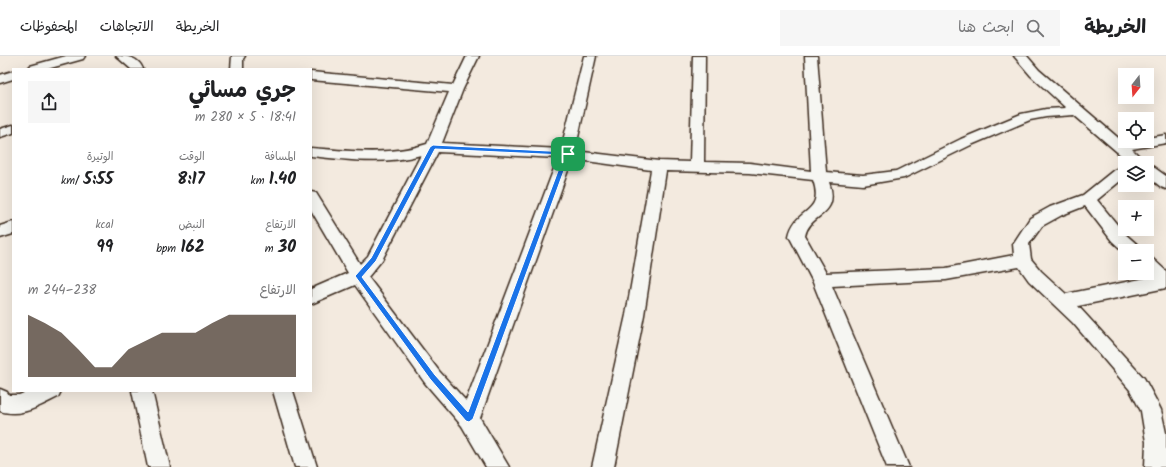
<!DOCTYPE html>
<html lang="ar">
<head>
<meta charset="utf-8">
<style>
	:root { --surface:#fff; --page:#f6f6f6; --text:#202124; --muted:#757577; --line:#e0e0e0; --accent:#3b2a1e }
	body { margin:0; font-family:Kalam,"Playpen Sans Arabic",sans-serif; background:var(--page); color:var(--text); direction:rtl; height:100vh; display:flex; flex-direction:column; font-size:15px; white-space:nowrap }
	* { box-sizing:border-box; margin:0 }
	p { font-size:13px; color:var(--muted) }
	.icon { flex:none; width:22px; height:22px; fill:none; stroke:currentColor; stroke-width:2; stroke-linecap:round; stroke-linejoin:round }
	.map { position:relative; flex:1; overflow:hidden; direction:ltr }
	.drawer { position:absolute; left:12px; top:12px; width:300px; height:324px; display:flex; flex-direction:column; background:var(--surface); border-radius:0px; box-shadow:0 4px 16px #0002; direction:rtl }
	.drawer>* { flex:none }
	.needle { width:26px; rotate:197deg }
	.tools { position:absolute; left:1118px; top:12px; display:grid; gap:8px }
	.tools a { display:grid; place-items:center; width:36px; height:36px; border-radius:0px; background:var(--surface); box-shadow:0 4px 16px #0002; font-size:20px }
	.pin { position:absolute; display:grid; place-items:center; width:34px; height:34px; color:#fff; margin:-17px; border-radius:8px; box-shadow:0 2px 6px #0006 }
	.round { display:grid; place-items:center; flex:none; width:42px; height:42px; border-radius:0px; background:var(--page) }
	.summary { display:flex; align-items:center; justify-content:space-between; height:68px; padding:0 16px }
	h1 { font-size:22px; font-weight:700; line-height:30px }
	.stats { display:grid; grid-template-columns:repeat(3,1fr); gap:6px; height:68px; padding:4px 16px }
	.stats div { display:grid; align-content:center }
	.stats b { font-size:17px; font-weight:700 }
	.stats small { font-size:11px; font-weight:400 }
	.stats p { font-size:11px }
	.chart { height:112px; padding:8px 16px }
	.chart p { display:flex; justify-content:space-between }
	.chart svg { width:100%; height:72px; margin-top:4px; fill:var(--accent); opacity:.7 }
	header { display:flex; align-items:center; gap:24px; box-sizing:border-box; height:56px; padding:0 20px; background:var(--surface); border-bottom:1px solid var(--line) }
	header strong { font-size:19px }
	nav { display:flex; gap:22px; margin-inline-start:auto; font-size:14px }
	.search { width:280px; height:36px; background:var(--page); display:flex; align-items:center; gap:10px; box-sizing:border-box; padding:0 14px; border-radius:0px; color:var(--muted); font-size:15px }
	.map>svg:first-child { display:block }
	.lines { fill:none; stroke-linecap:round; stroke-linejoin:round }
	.street-casing { stroke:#3b2a1e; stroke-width:3 }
	.street { fill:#f6f6f2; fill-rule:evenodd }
	.route { fill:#1a73e8; stroke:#fff; fill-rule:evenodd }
</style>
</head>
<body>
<header>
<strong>الخريطة</strong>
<div class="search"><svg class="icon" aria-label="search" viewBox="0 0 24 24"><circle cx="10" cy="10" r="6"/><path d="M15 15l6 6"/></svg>ابحث هنا</div>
<nav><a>الخريطة</a><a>الاتجاهات</a><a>المحفوظات</a></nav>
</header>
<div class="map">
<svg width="1166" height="411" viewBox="0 0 1166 411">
	<rect width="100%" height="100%" fill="#f3eadf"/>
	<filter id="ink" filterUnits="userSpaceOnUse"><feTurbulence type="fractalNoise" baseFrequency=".025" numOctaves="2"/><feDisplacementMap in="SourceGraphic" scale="8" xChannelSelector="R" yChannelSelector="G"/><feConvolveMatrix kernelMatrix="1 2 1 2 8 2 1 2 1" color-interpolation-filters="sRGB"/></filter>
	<g filter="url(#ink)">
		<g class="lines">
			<defs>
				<g id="street">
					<polygon points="66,0 85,0 83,3 47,13 28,13 30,10"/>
					<path d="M116 0C127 0 138 1 143 13H131Z"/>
					<polygon points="232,0 245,0 243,3 243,13 231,13"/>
					<path d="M467 0H479L463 33 442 87 561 93 584 0H596L575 95 659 105 690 106 693 0H705L704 106 750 107 811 115 805 0H817L826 116 863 119 896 115 961 83 1021 58 1046 53 1066 52 1031 20 1014 0H1027L1039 14 1123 86 1147 85V82L1166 79V87L1132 93 1146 107H1130L1074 59 1046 61 1030 64 971 89 904 122 863 129 829 126C841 161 810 156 805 180L826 217 946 212 1014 199 1013 188 1030 162 1050 151 1083 139 1114 114 1125 109V121L1097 144 1124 177 1140 191 1142 195H1125V197L1112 185 1085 150 1062 159 1042 170 1029 188 1031 203 1041 215 1066 238 1151 221 1147 217V201L1153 203 1166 215V232L1078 250 1144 322 1158 348 1161 354 1166 377V411H1145L1146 386 1141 355 1130 334 1073 267 1029 225 1019 211 946 224 832 230 909 411H887L812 224 789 180C795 151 825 159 813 124L750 117 666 115 644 259 614 411H592L626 259 651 114 572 103 480 362 509 411H486L462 370 425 327 355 229 311 248V233L348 217 311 154V136L316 137 360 208 368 200 421 99C385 109 348 104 311 100V92C350 95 389 100 427 88L449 36 311 24V16L453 29ZM438 96 558 102 466 345 439 315 368 221 382 204Z"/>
					<polygon points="13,15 13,23 0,27 0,19"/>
					<polygon points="13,69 13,77 0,81 0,73"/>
					<polygon points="1147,108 1152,110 1166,120 1166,133 1161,131 1147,120"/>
					<polygon points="13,166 13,178 0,182 0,170"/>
					<path d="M0 333 7 336 9 339H19L29 335H61L58 341C39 350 21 362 0 355Z"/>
					<polygon points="132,335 152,335 170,411 148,411"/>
					<polygon points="273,335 293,335 317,411 295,411"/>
				</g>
			</defs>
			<use href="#street" class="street-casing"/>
			<use href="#street" class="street"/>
		</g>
	</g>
	<path class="route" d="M433 89 568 96 570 98 473 363 469 366 466 365 430 323 355 220 371 202 430 91ZM435 93 564 99 468 356 435 319 362 221 376 205Z"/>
</svg>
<div class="tools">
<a><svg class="needle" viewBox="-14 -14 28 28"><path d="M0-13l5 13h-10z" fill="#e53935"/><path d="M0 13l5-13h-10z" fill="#757577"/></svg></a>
<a><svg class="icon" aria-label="locate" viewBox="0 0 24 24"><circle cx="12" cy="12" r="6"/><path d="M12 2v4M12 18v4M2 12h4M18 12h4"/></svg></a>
<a><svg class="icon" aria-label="layers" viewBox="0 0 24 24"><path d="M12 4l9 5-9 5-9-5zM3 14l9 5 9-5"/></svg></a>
<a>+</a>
<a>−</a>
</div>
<div class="pin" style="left:568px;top:98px;background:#1e9e55"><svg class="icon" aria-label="arrive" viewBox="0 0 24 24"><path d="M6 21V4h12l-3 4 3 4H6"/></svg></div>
<section class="drawer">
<div class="summary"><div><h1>جري مسائي</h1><p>18:41 · 5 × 280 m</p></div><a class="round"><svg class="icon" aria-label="share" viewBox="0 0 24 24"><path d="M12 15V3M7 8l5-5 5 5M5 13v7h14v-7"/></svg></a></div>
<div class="stats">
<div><p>المسافة</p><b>1.40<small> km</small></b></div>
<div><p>الوقت</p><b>8:17</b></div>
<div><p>الوتيرة</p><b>5:55<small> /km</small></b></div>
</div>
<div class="stats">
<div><p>الارتفاع</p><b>30<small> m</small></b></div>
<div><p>النبض</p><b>162<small> bpm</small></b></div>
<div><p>kcal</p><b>99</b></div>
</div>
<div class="chart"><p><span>الارتفاع</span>238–244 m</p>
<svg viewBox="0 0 160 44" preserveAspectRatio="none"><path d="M0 44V6L10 11L20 17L30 27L40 38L50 38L60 27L70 22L80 17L90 17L100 17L110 11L120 6L130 6L140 6L150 6L160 6V44z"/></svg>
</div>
</section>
</div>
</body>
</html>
